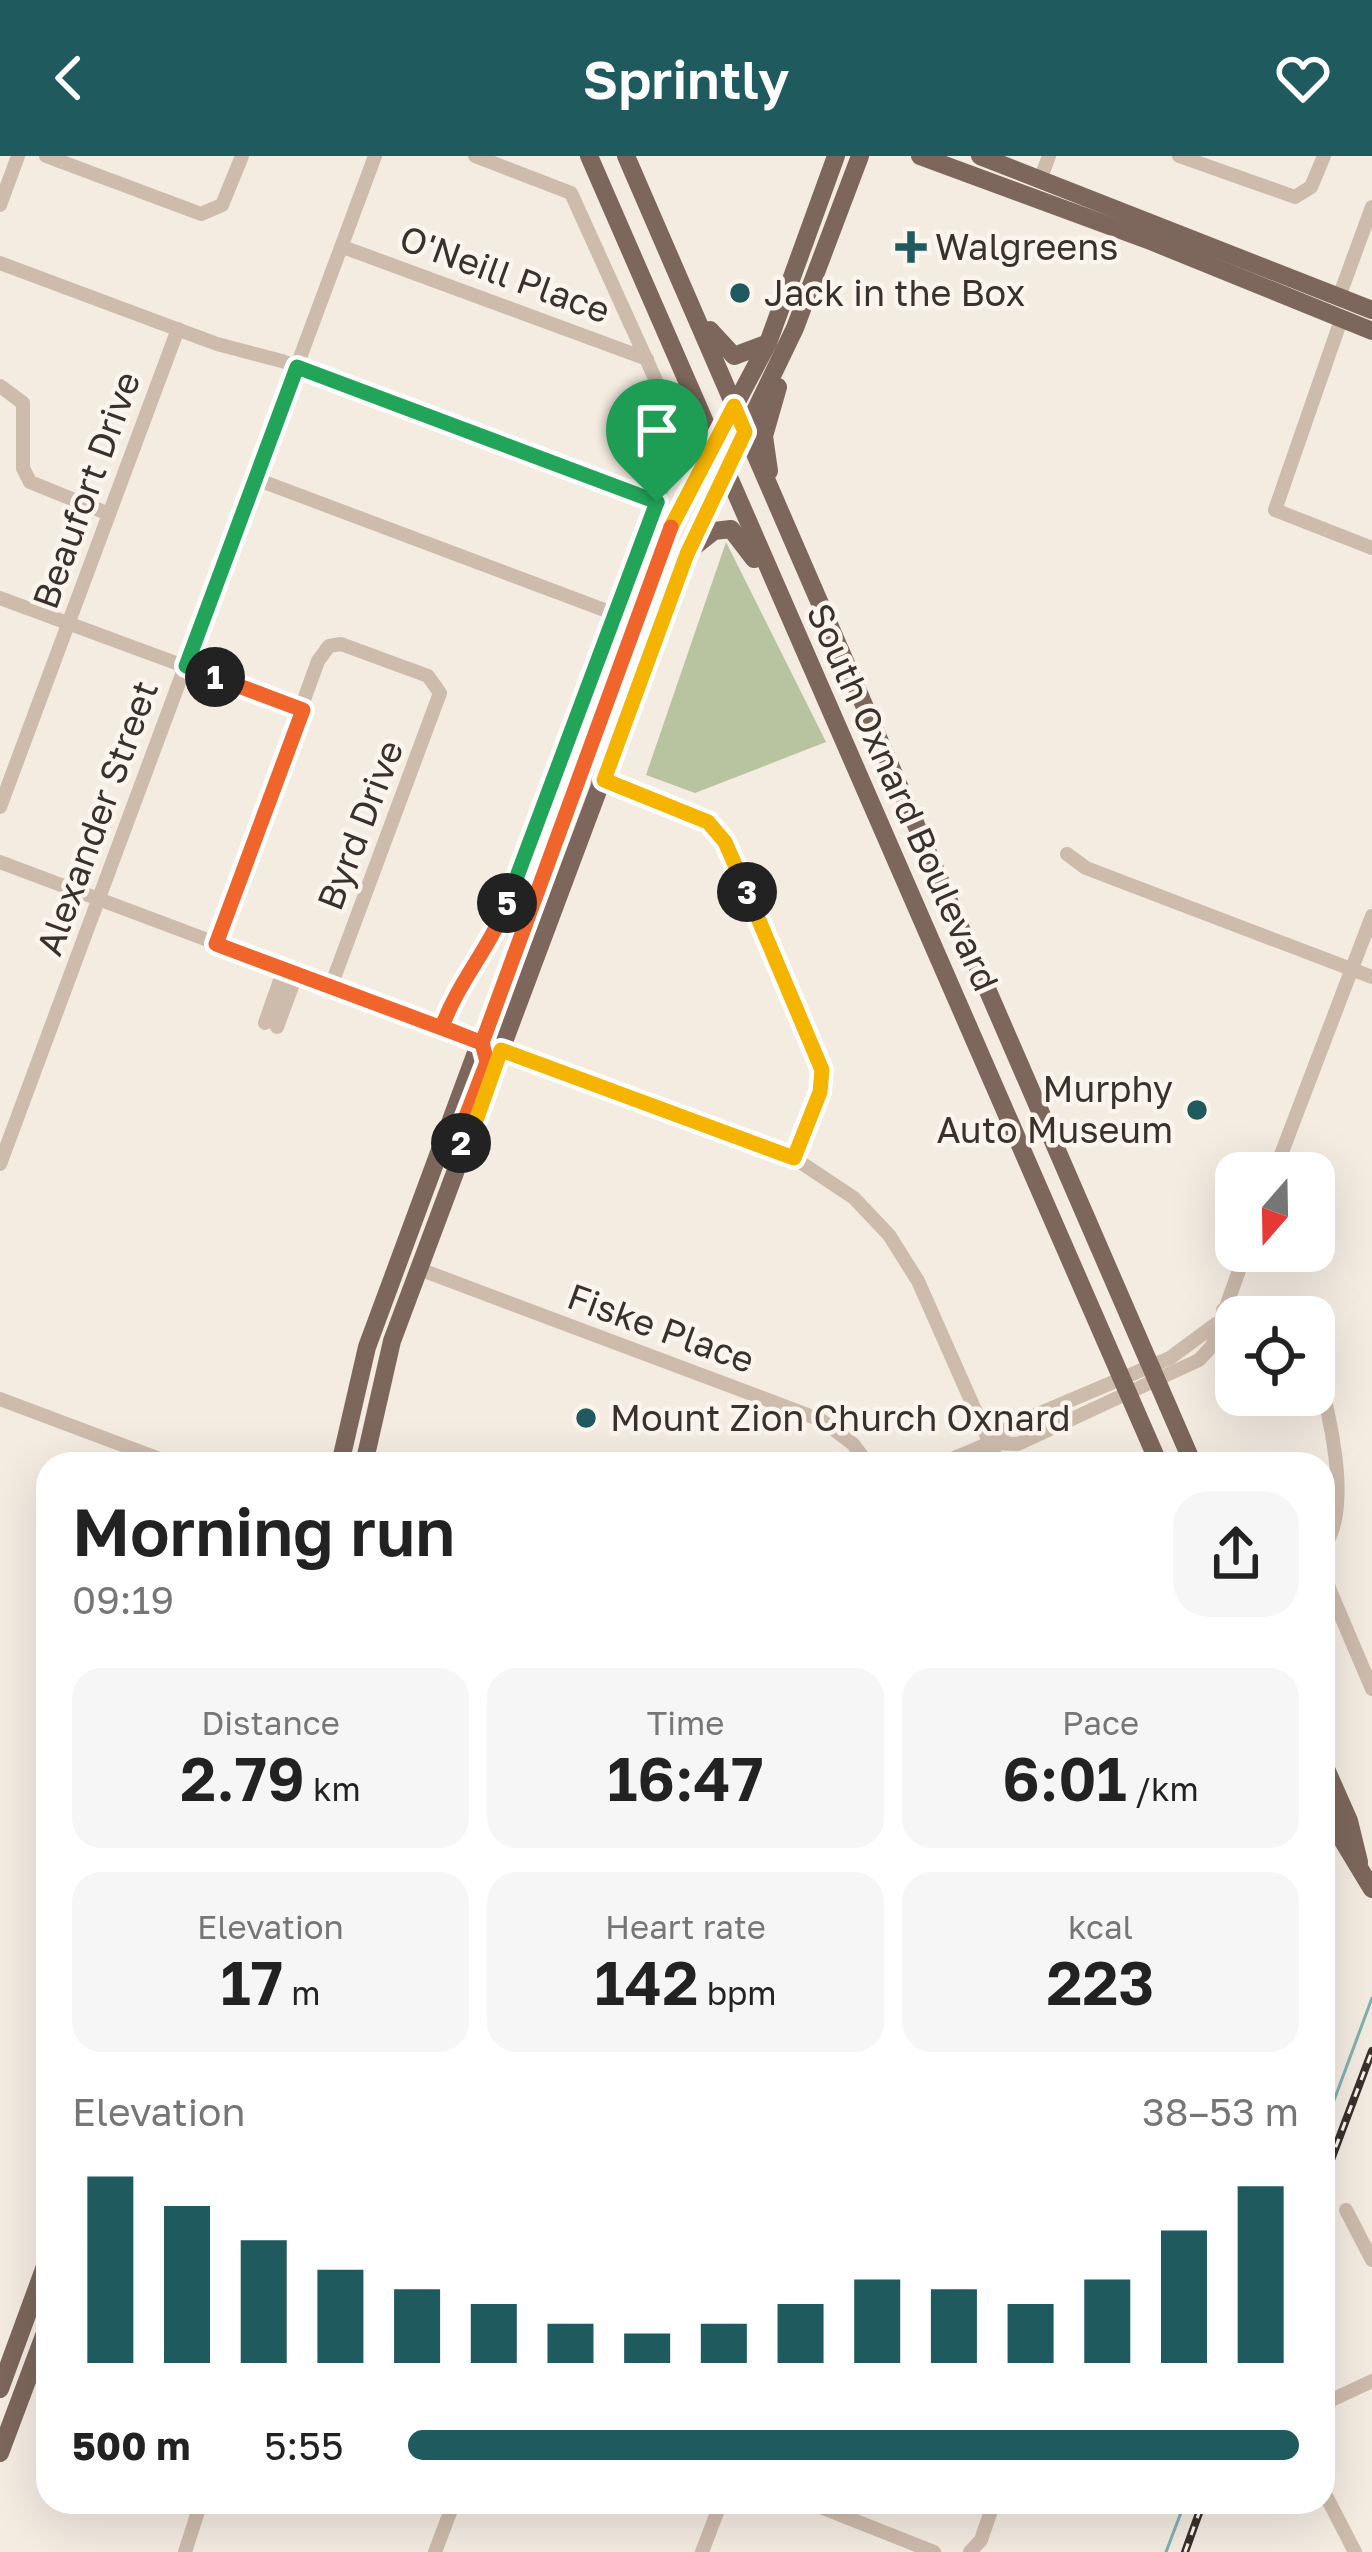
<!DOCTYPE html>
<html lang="en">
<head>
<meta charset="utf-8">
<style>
	:root { --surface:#fff; --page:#f6f6f6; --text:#222; --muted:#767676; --accent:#1f5a5e }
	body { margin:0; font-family:"Golos Text",sans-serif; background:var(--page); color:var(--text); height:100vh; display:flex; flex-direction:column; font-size:45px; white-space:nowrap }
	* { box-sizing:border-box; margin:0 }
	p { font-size:39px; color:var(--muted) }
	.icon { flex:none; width:66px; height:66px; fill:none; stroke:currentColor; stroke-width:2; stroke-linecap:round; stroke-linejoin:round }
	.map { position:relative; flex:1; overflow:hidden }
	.drawer { position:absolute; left:36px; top:1296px; width:1299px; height:1062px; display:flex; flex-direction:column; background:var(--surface); border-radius:36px; box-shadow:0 12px 48px #0002 }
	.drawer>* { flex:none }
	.needle { width:78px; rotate:200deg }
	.buttons { position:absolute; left:1215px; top:996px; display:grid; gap:24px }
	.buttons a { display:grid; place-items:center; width:120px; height:120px; border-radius:24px; background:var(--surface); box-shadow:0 12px 48px #0002; font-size:60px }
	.pin { position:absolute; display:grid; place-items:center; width:102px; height:102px; color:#fff; margin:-123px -51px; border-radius:50% 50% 50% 0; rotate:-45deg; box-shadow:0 0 12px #0007 }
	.pin .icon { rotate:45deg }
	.km { position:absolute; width:60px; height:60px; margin:-30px; border-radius:50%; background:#222; color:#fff; font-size:33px; line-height:60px; text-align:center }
	.round { display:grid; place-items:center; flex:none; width:126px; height:126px; border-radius:36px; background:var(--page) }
	.head { display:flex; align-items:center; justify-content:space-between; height:204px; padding:0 36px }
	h1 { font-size:66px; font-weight:600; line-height:90px }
	.metrics { display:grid; grid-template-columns:repeat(3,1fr); gap:18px; height:204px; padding:12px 36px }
	.metrics div { display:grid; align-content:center; border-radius:30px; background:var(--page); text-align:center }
	.metrics b { font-size:60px; font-weight:600 }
	.metrics small { font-size:33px; font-weight:400 }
	.metrics p { font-size:33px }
	.chart { height:336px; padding:24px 36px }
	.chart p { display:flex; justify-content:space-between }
	.chart svg { width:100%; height:216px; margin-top:12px; stroke:var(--accent); stroke-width:6 }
	ul { padding:0 36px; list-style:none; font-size:39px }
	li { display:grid; grid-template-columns:192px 144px 1fr; align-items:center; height:90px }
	li i { height:30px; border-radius:15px; background:var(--accent) }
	header { display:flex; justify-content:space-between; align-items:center; height:156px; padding:0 36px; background:var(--accent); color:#fff; font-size:54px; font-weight:600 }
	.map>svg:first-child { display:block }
	.green { fill:#b8c4a0 }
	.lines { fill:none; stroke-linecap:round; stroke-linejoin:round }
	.stream { stroke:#7fb0b2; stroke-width:3 }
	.minor { stroke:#cdbbac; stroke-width:14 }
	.major { stroke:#7d675c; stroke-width:18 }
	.rail-casing { stroke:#3b302b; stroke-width:8 }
	.rail { stroke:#fbf5ee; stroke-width:3; stroke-dasharray:9; stroke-linecap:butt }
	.split-1-casing { stroke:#fff; stroke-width:24 }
	.split-2-casing { stroke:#fff; stroke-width:24 }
	.split-3-casing { stroke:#fff; stroke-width:24 }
	.split-4-casing { stroke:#fff; stroke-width:24 }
	.split-5-casing { stroke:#fff; stroke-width:24 }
	.split-6-casing { stroke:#fff; stroke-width:24 }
	.split-1 { stroke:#22a559; stroke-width:15 }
	.split-2 { stroke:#f0652b; stroke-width:15 }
	.split-3 { stroke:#f5b400; stroke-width:15 }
	.split-4 { stroke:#f5b400; stroke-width:15 }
	.split-5 { stroke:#f0652b; stroke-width:15 }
	.split-6 { stroke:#22a559; stroke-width:15 }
	.poi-dot { fill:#1f5a5e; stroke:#fbf5ee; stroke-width:4.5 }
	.labels { text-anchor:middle; stroke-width:9; stroke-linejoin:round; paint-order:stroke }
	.poi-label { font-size:36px; fill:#3b302b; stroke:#fbf5ee; text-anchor:start }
	.street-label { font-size:36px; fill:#3b302b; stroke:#fbf5ee }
</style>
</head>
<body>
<header><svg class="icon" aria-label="back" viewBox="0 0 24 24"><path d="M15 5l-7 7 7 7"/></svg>Sprintly<svg class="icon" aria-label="heart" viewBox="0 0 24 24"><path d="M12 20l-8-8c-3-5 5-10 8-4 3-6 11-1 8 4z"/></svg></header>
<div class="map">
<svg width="1372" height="2396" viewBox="0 0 1372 2396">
	<rect width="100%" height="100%" fill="#f4ebe1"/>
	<polygon class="green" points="726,386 826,586 695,637 646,619"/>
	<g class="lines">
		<g class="stream">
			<polyline points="1323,1974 1372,1842"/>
			<polyline points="1166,2396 1185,2346"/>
		</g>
		<g class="minor">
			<polyline points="46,0 201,58 222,49 242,0"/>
			<polyline points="1179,0 1295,41 1311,31 1324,0"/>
			<polyline points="1040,24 1049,0"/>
			<polyline points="0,49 18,0"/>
			<polyline points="343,91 647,203"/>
			<polyline points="0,107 217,188 282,205 657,346"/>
			<polyline points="1339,141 1372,51"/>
			<polyline points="1341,164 1275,354 1372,392"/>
			<polyline points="0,230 23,247 23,312 30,326 109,358"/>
			<polyline points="256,323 615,458"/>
			<polyline points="0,442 303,554"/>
			<polyline points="580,616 699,659 725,686 822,914 821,936 794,1002"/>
			<polyline points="0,651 178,173"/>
			<polyline points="1067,698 1086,712 1372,821"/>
			<polyline points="0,706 482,887"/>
			<polyline points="216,787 318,505 329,490 341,488 428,520 440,537 331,830"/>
			<polyline points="265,867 284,813"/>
			<polyline points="277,871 297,817"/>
			<polyline points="442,871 458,832 497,774 679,286 677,271 571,37 475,0"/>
			<polyline points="501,894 794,1002 854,1042 889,1079 918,1125 999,1308"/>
			<polyline points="0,1008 375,0"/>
			<polyline points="1274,1017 1372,760"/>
			<polyline points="419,1113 821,1264 853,1288 868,1308"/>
			<polyline points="1223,1154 1240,1161"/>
			<path d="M1314 1205C1328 1250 1354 1353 1323 1392"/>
			<polyline points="0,1243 173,1308"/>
			<polyline points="990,1287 1018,1288 1199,1204 1212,1190 1246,1095"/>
			<polyline points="940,1308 990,1287 1012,1269 1170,1202 1216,1168"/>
			<polyline points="1323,1418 1372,1533"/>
			<polyline points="1346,2054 1372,2104"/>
			<polyline points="1323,2248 1372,2225"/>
			<polyline points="1323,2334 1355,2396"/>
			<polyline points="808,2346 934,2396"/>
			<polyline points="185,2396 201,2346"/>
			<polyline points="435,2396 454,2346"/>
			<polyline points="702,2396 721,2346"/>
			<polyline points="970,2396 981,2384 994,2346"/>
		</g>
		<g class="major">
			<polyline points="589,0 1159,1308"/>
			<polyline points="626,0 1193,1308"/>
			<polyline points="920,0 1148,84 1372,175"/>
			<polyline points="980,0 1372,154"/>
			<polyline points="710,174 734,200 768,187"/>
			<polyline points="769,315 764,280 778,231"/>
			<polyline points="695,390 714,375 731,373 754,403"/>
			<polyline points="340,1308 367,1191 671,370 768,187 836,0"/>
			<polyline points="364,1308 392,1185 687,397 795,172 860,0"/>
			<polyline points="1323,1606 1349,1665 1359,1706"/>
			<polyline points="1323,1652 1372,1733"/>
			<polyline points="0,2233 48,2102"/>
			<polyline points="0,2297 48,2169"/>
		</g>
		<defs>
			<g id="rail">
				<polyline points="1323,2025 1372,1895"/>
				<polyline points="1185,2396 1203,2346"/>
			</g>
		</defs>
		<use href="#rail" class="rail-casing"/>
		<use href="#rail" class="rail"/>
	</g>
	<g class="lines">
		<defs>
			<polyline id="split-1" points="215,521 186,510 297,211 657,346"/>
			<polyline id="split-2" points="215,521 303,554 216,788 482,887 487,906 460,976 461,987"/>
			<polyline id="split-3" points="461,987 462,1004 501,894 794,1002 820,936 822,914 747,736"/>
			<polyline id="split-4" points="671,371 734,250 745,276 687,398 604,624 708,666 725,686 747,736"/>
			<path id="split-5" d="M507 747C490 792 458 826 442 871L482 887 671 371"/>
			<polyline id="split-6" points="507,747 657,346"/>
		</defs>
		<use href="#split-1" class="split-1-casing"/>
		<use href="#split-2" class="split-2-casing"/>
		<use href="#split-3" class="split-3-casing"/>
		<use href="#split-4" class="split-4-casing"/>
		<use href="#split-5" class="split-5-casing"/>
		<use href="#split-6" class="split-6-casing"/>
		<use href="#split-1" class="split-1"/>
		<use href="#split-2" class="split-2"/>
		<use href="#split-3" class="split-3"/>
		<use href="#split-4" class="split-4"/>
		<use href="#split-5" class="split-5"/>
		<use href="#split-6" class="split-6"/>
	</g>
	<g class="poi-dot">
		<path d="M905 73h12v12h12v12h-12v12h-12v-12h-12v-12h12z"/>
		<circle cx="740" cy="137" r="12"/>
		<circle cx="1197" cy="954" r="12"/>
		<circle cx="586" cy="1262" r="12"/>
	</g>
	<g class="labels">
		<g class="poi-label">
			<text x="935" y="104">Walgreens</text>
			<text x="764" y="150">Jack in the Box</text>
			<text x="1173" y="946" text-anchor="end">Murphy<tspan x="1173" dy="41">Auto Museum</tspan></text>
			<text x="610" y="1275">Mount Zion Church Oxnard</text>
		</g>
		<g class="street-label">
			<text transform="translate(505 118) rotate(20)" y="13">O'Neill Place</text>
			<text transform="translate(86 334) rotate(-70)" y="13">Beaufort Drive</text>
			<text transform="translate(903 641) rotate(66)" y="13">South Oxnard Boulevard</text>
			<text transform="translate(97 662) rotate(-70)" y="13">Alexander Street</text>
			<text transform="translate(360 669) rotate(-69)" y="13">Byrd Drive</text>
			<text transform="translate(661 1172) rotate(20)" y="13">Fiske Place</text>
		</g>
	</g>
</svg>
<div class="buttons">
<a><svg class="needle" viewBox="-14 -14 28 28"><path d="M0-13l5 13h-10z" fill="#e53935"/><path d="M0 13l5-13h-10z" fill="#767676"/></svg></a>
<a><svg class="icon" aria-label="locate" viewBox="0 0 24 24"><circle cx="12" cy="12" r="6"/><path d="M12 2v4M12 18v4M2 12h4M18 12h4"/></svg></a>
</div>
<div class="pin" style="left:657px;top:346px;background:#1e9e55"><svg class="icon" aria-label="arrive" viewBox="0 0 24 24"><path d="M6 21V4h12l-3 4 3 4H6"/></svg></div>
<b class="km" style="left:215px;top:521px">1</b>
<b class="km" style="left:461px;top:987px">2</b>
<b class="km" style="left:747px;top:736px">3</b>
<b class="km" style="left:507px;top:747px">5</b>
<section class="drawer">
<div class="head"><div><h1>Morning run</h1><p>09:19</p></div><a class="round"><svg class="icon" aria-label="share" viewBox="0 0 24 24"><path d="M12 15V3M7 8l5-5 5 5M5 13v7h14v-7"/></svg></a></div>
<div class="metrics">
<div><p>Distance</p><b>2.79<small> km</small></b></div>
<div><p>Time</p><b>16:47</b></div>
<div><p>Pace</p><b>6:01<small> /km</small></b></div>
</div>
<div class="metrics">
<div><p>Elevation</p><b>17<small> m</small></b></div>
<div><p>Heart rate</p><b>142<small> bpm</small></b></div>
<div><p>kcal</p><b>223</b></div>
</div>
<div class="chart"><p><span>Elevation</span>38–53 m</p>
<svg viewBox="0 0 160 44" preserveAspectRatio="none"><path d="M5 44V6M15 44V12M25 44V19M35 44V25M45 44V29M55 44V32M65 44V36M75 44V38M85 44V36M95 44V32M105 44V27M115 44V29M125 44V32M135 44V27M145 44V17M155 44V8"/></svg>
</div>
<ul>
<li><b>500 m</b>5:55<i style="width:100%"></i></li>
</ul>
</section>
</div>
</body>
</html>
